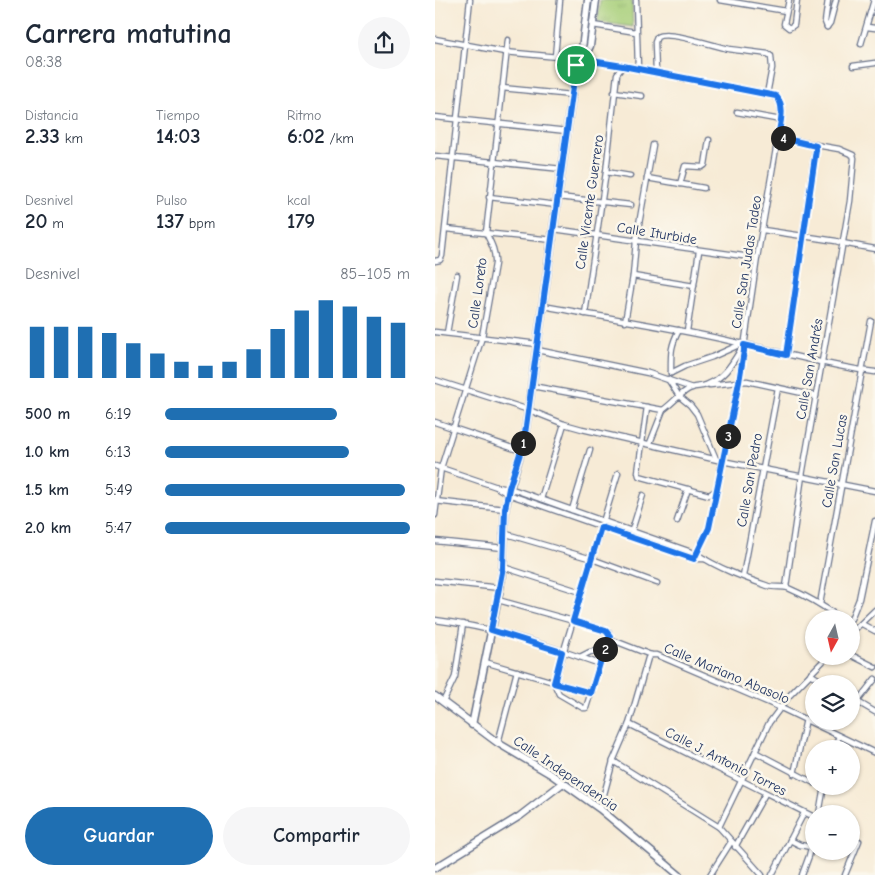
<!DOCTYPE html>
<html lang="es">
<head>
<meta charset="utf-8">
<style>
	:root { --surface:#fff; --page:#f6f6f7; --text:#1f2937; --muted:#747a83; --accent:#1f6fb2 }
	body { margin:0; font-family:"Comic Neue",sans-serif; background:var(--page); color:var(--text); height:100vh; display:flex; flex-direction:column; font-size:19px; white-space:nowrap }
	* { box-sizing:border-box; margin:0 }
	p { font-size:16px; color:var(--muted) }
	.icon { flex:none; width:28px; height:28px; fill:none; stroke:currentColor; stroke-width:2; stroke-linecap:round; stroke-linejoin:round }
	.map { position:relative; flex:1; overflow:hidden }
	.panel { display:flex; flex-direction:column; background:var(--surface); width:435px }
	.panel>* { flex:none }
	.needle { width:32px; rotate:188deg }
	.tools { position:absolute; left:370px; top:610px; display:grid; gap:10px }
	.tools a { display:grid; place-items:center; width:55px; height:55px; border-radius:50%; background:var(--surface); box-shadow:0 1px 4px #0004; font-size:25px }
	.pin { position:absolute; display:grid; place-items:center; width:42px; height:42px; color:#fff; margin:-21px; border:2px solid #fff; border-radius:50%; box-shadow:0 1px 5px #0007 }
	.km { position:absolute; width:25px; height:25px; margin:-12px; border-radius:50%; background:#222; color:#fff; font-size:14px; line-height:25px; text-align:center }
	.round { display:grid; place-items:center; flex:none; width:52px; height:52px; border-radius:26px; background:var(--page) }
	.headline { display:flex; align-items:center; justify-content:space-between; height:85px; padding:0 25px }
	h1 { font-size:28px; font-weight:700; line-height:38px }
	.stats { display:grid; grid-template-columns:repeat(3,1fr); gap:8px; height:85px; padding:5px 25px }
	.stats div { display:grid; align-content:center }
	.stats b { font-size:21px; font-weight:700 }
	.stats small { font-size:14px; font-weight:400 }
	.stats p { font-size:14px }
	.chart { height:140px; padding:10px 25px }
	.chart p { display:flex; justify-content:space-between }
	.chart svg { width:100%; height:90px; margin-top:5px; stroke:var(--accent); stroke-width:6 }
	.action { display:flex; gap:10px; margin-top:auto; padding:10px 25px }
	.action a { flex:1; height:58px; border-radius:30px; background:var(--accent); color:#fff; font-size:20px; font-weight:700; line-height:58px; text-align:center }
	.action a+a { background:var(--page); color:var(--text) }
	ul { padding:0 25px; list-style:none; font-size:16px }
	li { display:grid; grid-template-columns:80px 60px 1fr; align-items:center; height:38px }
	li i { height:12px; border-radius:6px; background:var(--accent) }
	main { display:flex; flex:1; min-height:0 }
	.map>svg:first-child { display:block }
	.park { fill:url(#park-tufts); stroke:#627f6c }
	.lines { fill:none; stroke-linecap:round; stroke-linejoin:round }
	.street-casing { stroke:#687188; stroke-width:7 }
	.secondary-casing { stroke:#687188; stroke-width:9 }
	.street { stroke:#fff; stroke-width:4.5 }
	.secondary { stroke:#fff; stroke-width:6 }
	.route-casing { stroke:#fff; stroke-width:10 }
	.route { stroke:#1a73e8; stroke-width:6 }
	.labels { text-anchor:middle; stroke-width:5; stroke-linejoin:round; paint-order:stroke }
	.street-label { font-size:14px; fill:#1b2f5e; stroke:#fbf7ec }
</style>
</head>
<body>
<main>
<section class="panel">
<div class="headline"><div><h1>Carrera matutina</h1><p>08:38</p></div><a class="round"><svg class="icon" aria-label="share" viewBox="0 0 24 24"><path d="M12 15V3M7 8l5-5 5 5M5 13v7h14v-7"/></svg></a></div>
<div class="stats">
<div><p>Distancia</p><b>2.33<small> km</small></b></div>
<div><p>Tiempo</p><b>14:03</b></div>
<div><p>Ritmo</p><b>6:02<small> /km</small></b></div>
</div>
<div class="stats">
<div><p>Desnivel</p><b>20<small> m</small></b></div>
<div><p>Pulso</p><b>137<small> bpm</small></b></div>
<div><p>kcal</p><b>179</b></div>
</div>
<div class="chart"><p><span>Desnivel</span>85–105 m</p>
<svg viewBox="0 0 160 44" preserveAspectRatio="none"><path d="M5 44V19M15 44V19M25 44V19M35 44V22M45 44V27M55 44V32M65 44V36M75 44V38M85 44V36M95 44V30M105 44V20M115 44V11M125 44V6M135 44V9M145 44V14M155 44V17"/></svg>
</div>
<ul>
<li><b>500 m</b>6:19<i style="width:70%"></i></li>
<li><b>1.0 km</b>6:13<i style="width:75%"></i></li>
<li><b>1.5 km</b>5:49<i style="width:98%"></i></li>
<li><b>2.0 km</b>5:47<i style="width:100%"></i></li>
</ul>
<div class="action"><a>Guardar</a><a>Compartir</a></div>
</section>
<div class="map">
<svg width="440" height="875" viewBox="0 0 440 875">
	<defs>
		<pattern id="park-tufts" width="24" height="20" patternUnits="userSpaceOnUse" patternTransform="scale(1.25)"><rect width="24" height="20" fill="#a8cf7a"/><path d="M3 7l-1-3M5 7V3M7 7l1-3M15 17l-1-3M17 17v-4M19 17l1-3" fill="none" stroke="#90b26c"/></pattern>
	</defs>
	<rect width="100%" height="100%" fill="#fbf7ec"/>
	<filter id="ink" filterUnits="userSpaceOnUse"><feTurbulence type="fractalNoise" baseFrequency=".02" numOctaves="2"/><feDisplacementMap in="SourceGraphic" scale="10" xChannelSelector="R" yChannelSelector="G"/><feConvolveMatrix kernelMatrix="1 2 1 2 8 2 1 2 1" color-interpolation-filters="sRGB"/></filter>
	<filter id="wash" filterUnits="userSpaceOnUse"><feTurbulence type="fractalNoise" baseFrequency=".0096" numOctaves="4" result="noise"/><feDisplacementMap in="SourceGraphic" scale="20" xChannelSelector="R" yChannelSelector="G"/><feGaussianBlur stdDeviation="1.12" result="paint"/><feColorMatrix in="noise" values="0 0 0 0 0 0 0 0 0 0 0 0 0 0 0 0 0 1.4 0 .05"/><feComposite in="paint" operator="in"/></filter>
	<g filter="url(#wash)">
		<rect width="100%" height="100%" fill="#f7ebd6"/>
		<polygon class="park" points="165,0 197,0 198,27 163,22"/>
	</g>
	<g filter="url(#ink)">
		<g class="lines">
			<defs>
				<g id="street">
					<polyline points="201,0 203,69"/>
					<polyline points="285,0 351,11"/>
					<polyline points="354,0 349,24 354,28 359,25 362,0"/>
					<polyline points="158,25 201,32"/>
					<polyline points="392,27 395,23 401,0"/>
					<polyline points="392,27 390,22 393,0"/>
					<polyline points="432,27 440,28"/>
					<path d="M0 39 70 52 144 59 188 66 332 94C348 98 346 105 346 120L322 258 304 381 274 528 259 559"/>
					<polyline points="426,44 439,0"/>
					<polyline points="120,57 125,0"/>
					<polyline points="418,66 440,63"/>
					<path d="M221 73 220 42 222 37C233 30 279 46 294 49 307 51 320 52 333 54L336 56 337 68 332 94"/>
					<polyline points="67,88 137,95"/>
					<polyline points="179,92 207,96"/>
					<polyline points="302,112 346,120"/>
					<polyline points="0,117 132,131"/>
					<polyline points="343,137 381,145 404,149 418,155 419,158 415,201 367,476 351,587"/>
					<polyline points="0,156 127,169"/>
					<polyline points="171,172 195,176"/>
					<polyline points="212,178 269,188"/>
					<polyline points="245,184 250,166 267,167 270,165 274,140"/>
					<polyline points="54,197 122,205"/>
					<polyline points="123,197 196,205"/>
					<polyline points="11,229 118,240"/>
					<polyline points="119,229 322,258"/>
					<polyline points="328,230 401,241 407,243 440,249"/>
					<polyline points="0,261 5,260 7,256 35,0"/>
					<polyline points="198,276 259,286"/>
					<path d="M109 306C171 318 234 327 295 341 344 351 391 366 440 372"/>
					<polyline points="150,314 171,172 182,74 188,66"/>
					<polyline points="190,322 198,276 201,241 218,145"/>
					<polyline points="252,331 264,251"/>
					<polyline points="0,332 103,344"/>
					<polyline points="12,333 22,275"/>
					<polyline points="102,350 213,373 257,388"/>
					<polyline points="351,355 381,145"/>
					<polyline points="236,373 250,366 277,357 306,344"/>
					<path d="M236 373C236 354 235 347 244 330"/>
					<polyline points="233,379 244,396 255,405 262,414 281,459"/>
					<polyline points="0,380 94,410 129,424 147,429 287,461 440,491"/>
					<polyline points="275,385 312,381 381,396"/>
					<path d="M97 386 228 410C238 403 245 393 256 388 261 386 267 387 271 385 290 378 298 362 308 346"/>
					<polyline points="212,407 203,472 204,476 274,495 282,490"/>
					<polyline points="0,422 86,451"/>
					<polyline points="215,443 228,410"/>
					<path d="M0 466 62 487 80 490 262 554C282 568 310 578 333 586 340 588 347 586 353 588 372 596 390 607 407 619"/>
					<polyline points="63,488 73,494 259,559 270,559"/>
					<polyline points="106,499 129,424"/>
					<polyline points="0,501 70,509"/>
					<polyline points="137,510 155,450"/>
					<path d="M0 515 6 468 47 337 60 264C61 252 56 243 51 233L73 40"/>
					<polyline points="242,521 253,489"/>
					<polyline points="197,530 208,495"/>
					<polyline points="68,533 157,559 222,583"/>
					<polyline points="0,541 69,548"/>
					<polyline points="68,567 146,592"/>
					<polyline points="308,576 343,388"/>
					<polyline points="0,581 65,588"/>
					<polyline points="63,600 160,627 174,633 175,639 169,650 151,708 148,708 124,694 119,683 183,473"/>
					<polyline points="385,604 436,321"/>
					<polyline points="416,619 424,599 440,521"/>
					<path d="M0 620C57 627 111 645 165 664"/>
					<polyline points="427,624 440,631"/>
					<polyline points="416,633 440,610"/>
					<polyline points="175,639 216,655 222,655 346,708 440,753"/>
					<polyline points="416,655 440,667"/>
					<polyline points="145,657 155,652 169,650"/>
					<polyline points="50,662 156,693"/>
					<polyline points="375,674 391,684"/>
					<polyline points="416,698 440,712"/>
					<polyline points="8,702 20,677 28,624"/>
					<polyline points="422,702 440,679"/>
					<polyline points="194,724 379,817"/>
					<polyline points="63,743 82,671"/>
					<polyline points="399,749 404,736"/>
					<polyline points="320,752 379,783"/>
					<polyline points="178,761 284,827 327,875"/>
					<polyline points="359,774 371,719"/>
					<polyline points="165,809 178,761 194,724 213,658 216,655"/>
					<polyline points="384,814 389,786"/>
					<polyline points="284,827 334,723 355,695 393,656"/>
					<polyline points="355,840 365,845 376,847"/>
					<polyline points="300,847 330,794"/>
					<polyline points="275,875 296,842"/>
					<polyline points="337,875 369,813"/>
					<polyline points="367,875 374,856 379,836"/>
					<polyline points="410,875 424,841"/>
				</g>
				<g id="secondary">
					<polyline points="146,57 153,0"/>
					<polyline points="0,696 63,743 117,775 165,809 244,875"/>
					<polyline points="37,725 65,588 68,567 70,509 75,488 89,441 141,65 153,50 155,46 161,0"/>
					<polyline points="0,868 85,816 128,783"/>
				</g>
			</defs>
			<use href="#street" class="street-casing"/>
			<use href="#secondary" class="secondary-casing"/>
			<use href="#street" class="street"/>
			<use href="#secondary" class="secondary"/>
		</g>
	</g>
	<g class="lines" filter="url(#ink)">
		<defs>
			<path id="route" d="M144 59 188 66 341 96C351 106 345 124 343 137L381 146V150L351 355 309 345V351L304 382 274 528 259 559 166 527 138 621 171 631 175 636 169 650 156 693 119 683 127 652 56 630 68 567 70 509 74 488 89 441 141 65Z"/>
		</defs>
		<use href="#route" class="route-casing"/>
		<use href="#route" class="route"/>
	</g>
	<g class="labels">
		<g class="street-label">
			<text transform="translate(154 202) rotate(-82)" y="5">Calle Vicente Guerrero</text>
			<text transform="translate(222 233) rotate(9)" y="5">Calle Iturbide</text>
			<text transform="translate(311 262) rotate(-81)" y="5">Calle San Judas Tadeo</text>
			<text transform="translate(42 293) rotate(-82)" y="5">Calle Loreto</text>
			<text transform="translate(374 369) rotate(-80)" y="5">Calle San Andrés</text>
			<text transform="translate(399 461) rotate(-80)" y="5">Calle San Lucas</text>
			<text transform="translate(314 480) rotate(-80)" y="5">Calle San Pedro</text>
			<text transform="translate(292 673) rotate(23)" y="5">Calle Mariano Abasolo</text>
			<text transform="translate(291 761) rotate(27)" y="5">Calle J. Antonio Torres</text>
			<text transform="translate(131 773) rotate(34)" y="5">Calle Independencia</text>
		</g>
	</g>
</svg>
<div class="tools">
<a><svg class="needle" viewBox="-14 -14 28 28"><path d="M0-13l5 13h-10z" fill="#e53935"/><path d="M0 13l5-13h-10z" fill="#747a83"/></svg></a>
<a><svg class="icon" aria-label="layers" viewBox="0 0 24 24"><path d="M12 4l9 5-9 5-9-5zM3 14l9 5 9-5"/></svg></a>
<a>+</a>
<a>−</a>
</div>
<div class="pin" style="left:141px;top:65px;background:#1e9e55"><svg class="icon" aria-label="arrive" viewBox="0 0 24 24"><path d="M6 21V4h12l-3 4 3 4H6"/></svg></div>
<b class="km" style="left:88px;top:443px">1</b>
<b class="km" style="left:170px;top:649px">2</b>
<b class="km" style="left:293px;top:436px">3</b>
<b class="km" style="left:348px;top:138px">4</b>
</div>
</main>
</body>
</html>
